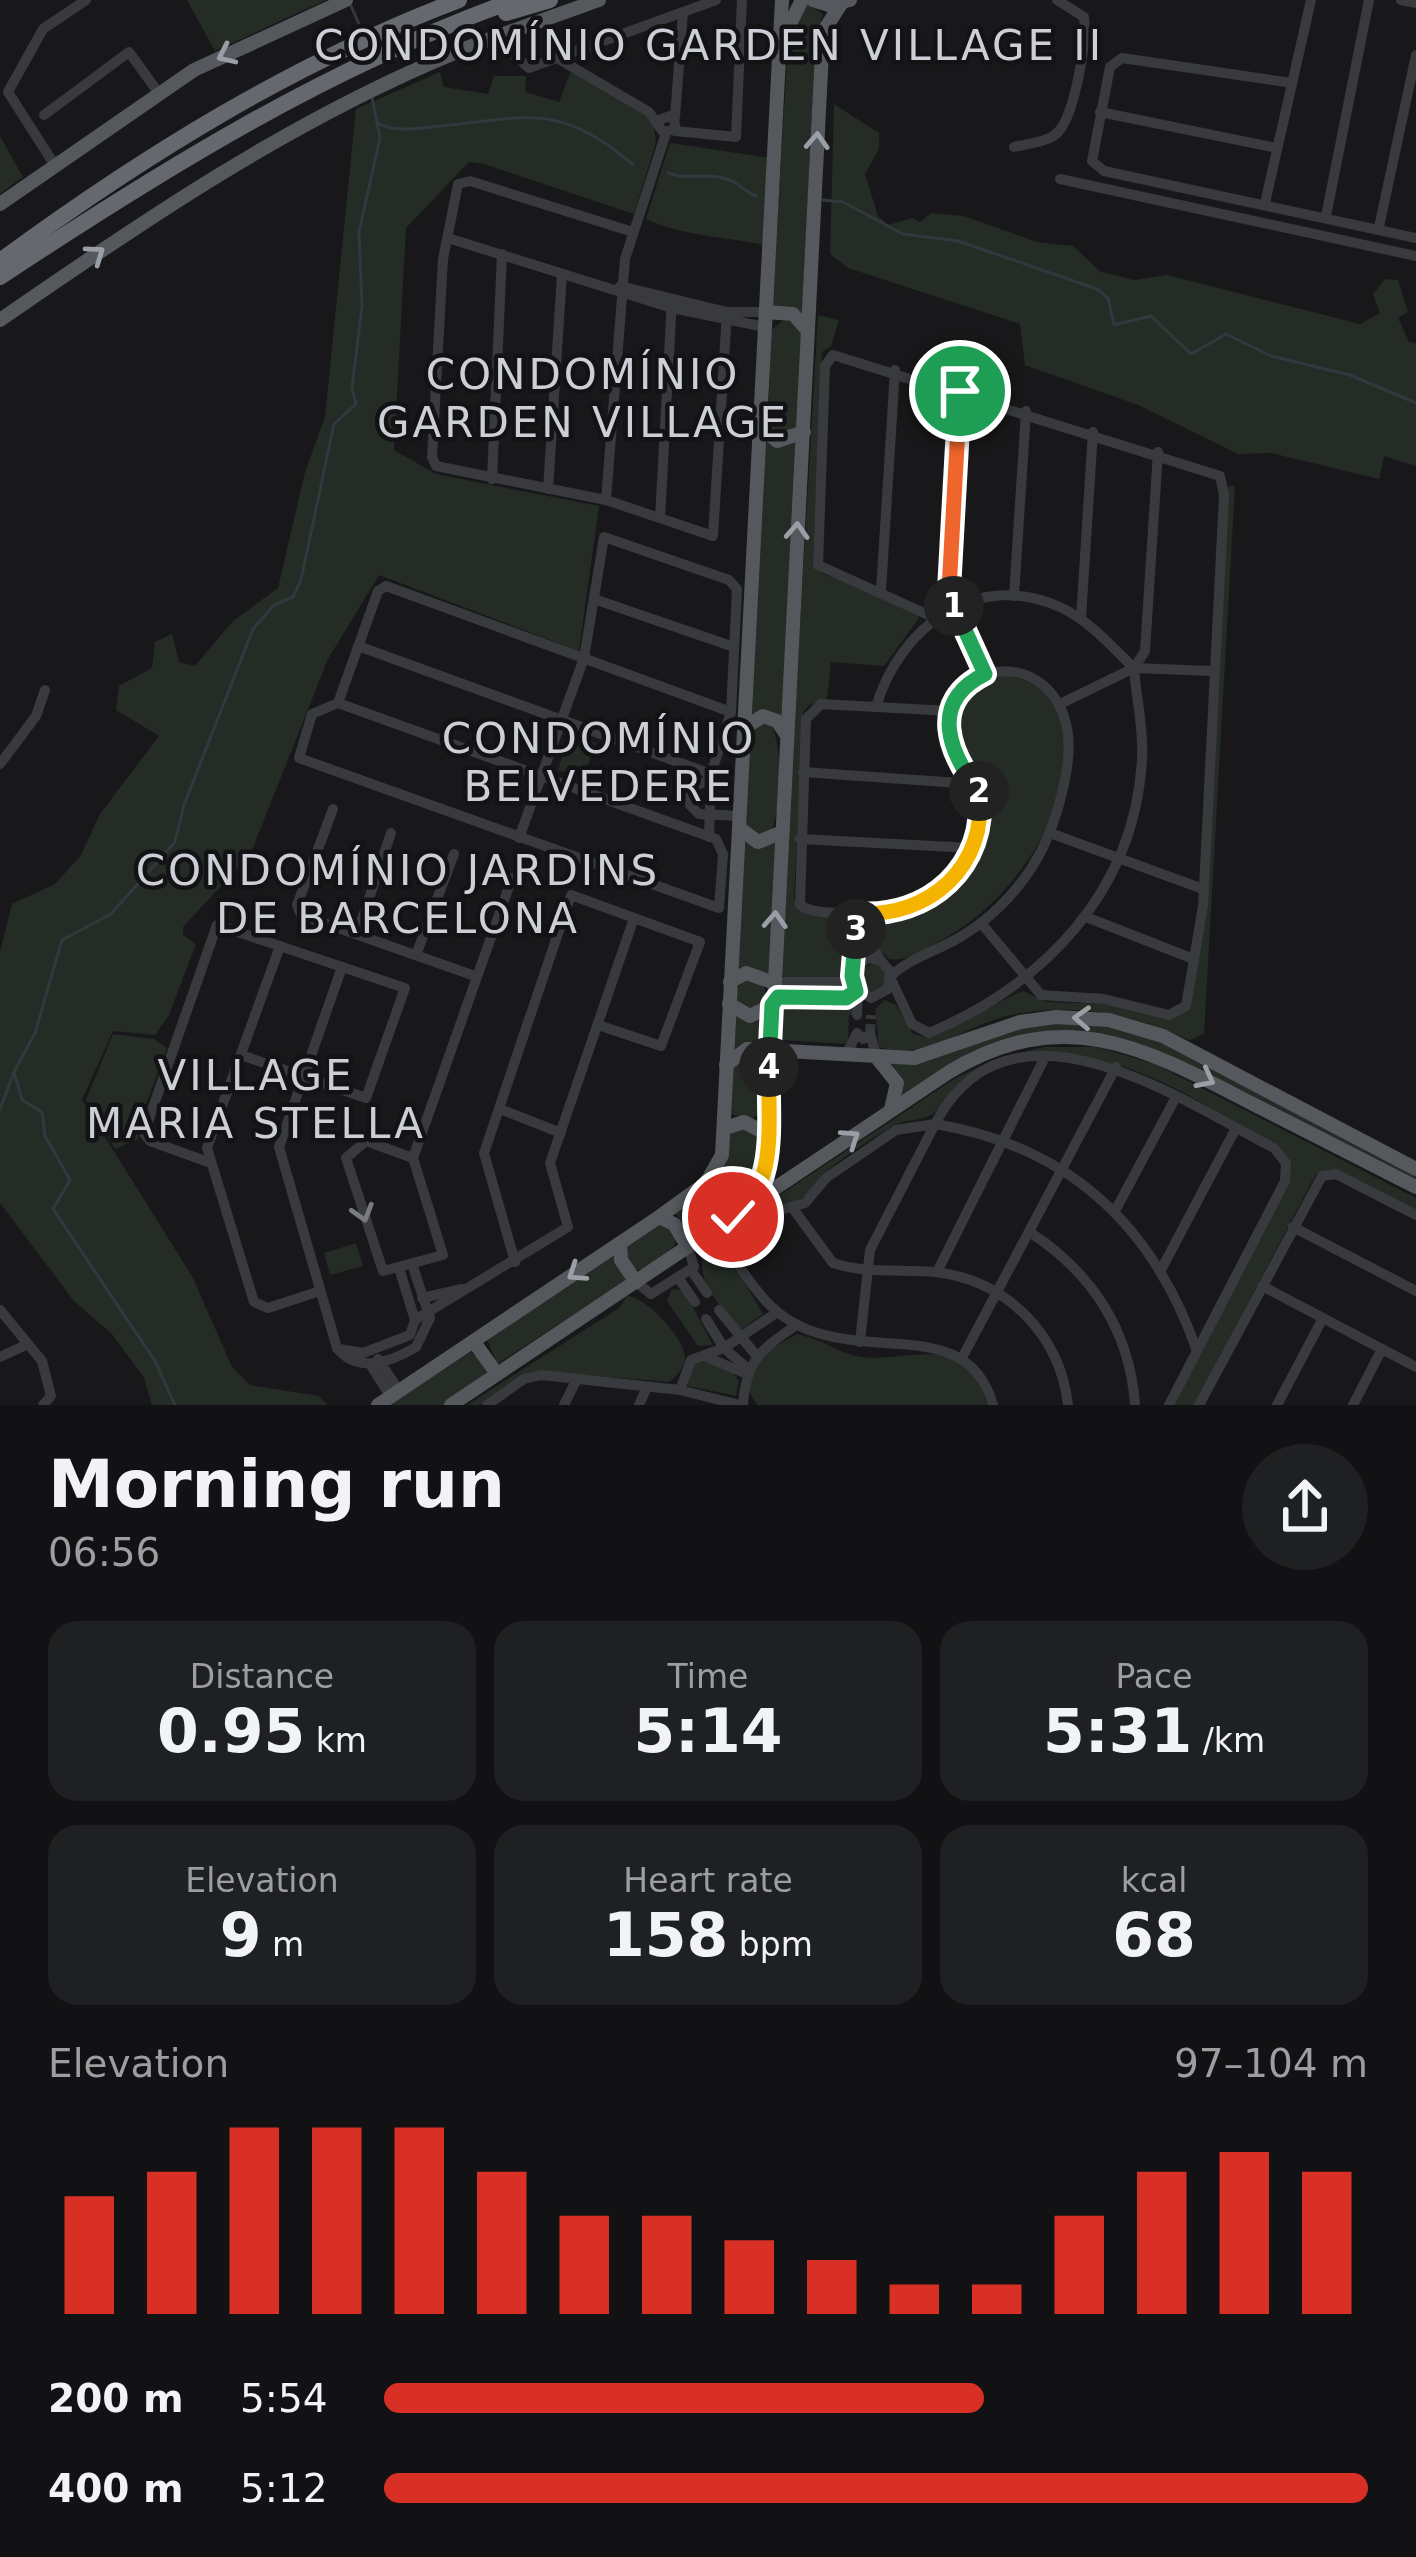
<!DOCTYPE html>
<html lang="en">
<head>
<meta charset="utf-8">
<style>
	:root { --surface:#121214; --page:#1f2022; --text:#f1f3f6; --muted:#9c9ea0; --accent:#d93025 }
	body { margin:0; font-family:"DejaVu Sans",sans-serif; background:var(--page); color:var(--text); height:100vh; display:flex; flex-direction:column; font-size:45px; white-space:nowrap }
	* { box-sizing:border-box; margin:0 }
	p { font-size:39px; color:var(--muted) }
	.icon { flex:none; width:66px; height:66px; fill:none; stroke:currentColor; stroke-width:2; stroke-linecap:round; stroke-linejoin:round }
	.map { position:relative; height:1405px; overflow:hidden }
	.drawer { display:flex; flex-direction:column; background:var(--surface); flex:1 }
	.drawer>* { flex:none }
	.pin { position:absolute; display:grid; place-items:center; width:102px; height:102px; color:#fff; margin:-51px; border:6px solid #fff; border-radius:50%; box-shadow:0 3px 12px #0007 }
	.km { position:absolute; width:60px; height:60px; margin:-30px; border-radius:50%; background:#222; color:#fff; font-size:33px; line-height:60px; text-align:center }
	.round { display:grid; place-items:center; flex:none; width:126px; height:126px; border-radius:63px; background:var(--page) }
	.summary { display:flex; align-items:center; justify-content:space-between; height:204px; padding:0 48px }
	h1 { font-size:66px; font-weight:700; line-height:90px }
	.stats { display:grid; grid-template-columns:repeat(3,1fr); gap:18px; height:204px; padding:12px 48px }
	.stats div { display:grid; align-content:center; border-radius:30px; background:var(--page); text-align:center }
	.stats b { font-size:60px; font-weight:700 }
	.stats small { font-size:33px; font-weight:400 }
	.stats p { font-size:33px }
	.chart { height:336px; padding:24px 48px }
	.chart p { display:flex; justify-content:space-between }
	.chart svg { width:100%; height:216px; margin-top:12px; stroke:var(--accent); stroke-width:6 }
	ul { padding:0 48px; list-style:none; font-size:39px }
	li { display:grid; grid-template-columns:192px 144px 1fr; align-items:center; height:90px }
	li i { height:30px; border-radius:15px; background:var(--accent) }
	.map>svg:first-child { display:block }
	.green { fill:#242c25 }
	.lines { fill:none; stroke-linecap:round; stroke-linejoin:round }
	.stream { stroke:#31393f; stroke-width:3 }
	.minor-tunnel { stroke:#35363a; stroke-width:10; stroke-dasharray:10 5; stroke-linecap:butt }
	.minor { stroke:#393a3e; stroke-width:10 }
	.major { stroke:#55585d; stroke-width:14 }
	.highway { stroke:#65696f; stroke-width:16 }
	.oneway { stroke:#9a9ea7 }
	.oneway2 { stroke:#787b82 }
	.split-1-casing { stroke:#fff; stroke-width:24 }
	.split-2-casing { stroke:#fff; stroke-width:24 }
	.split-3-casing { stroke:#fff; stroke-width:24 }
	.split-4-casing { stroke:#fff; stroke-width:24 }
	.split-5-casing { stroke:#fff; stroke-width:24 }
	.split-1 { stroke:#f0652b; stroke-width:15 }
	.split-2 { stroke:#22a559; stroke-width:15 }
	.split-3 { stroke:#f5b400; stroke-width:15 }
	.split-4 { stroke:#22a559; stroke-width:15 }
	.split-5 { stroke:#f5b400; stroke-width:15 }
	.labels { text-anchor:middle; stroke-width:9; stroke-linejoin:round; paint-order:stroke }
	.neighbourhood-label { font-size:42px; letter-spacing:3px; fill:#cccfd5; stroke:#131315 }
</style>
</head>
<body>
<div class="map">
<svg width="1416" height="1405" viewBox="0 0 1416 1405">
	<rect width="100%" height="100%" fill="#18181a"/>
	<g class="green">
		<polygon points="187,0 326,0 215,51"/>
		<polygon points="808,4 823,14 816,36 802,313 772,305 788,45"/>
		<polygon points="571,71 653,119 656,142 634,214 484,164 469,162 406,228 394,450 436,474 599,506 579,651 379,575 328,659 250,855 183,927 183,935 196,944 169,1015 155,1035 113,1031 82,1100 193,1278 232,1367 250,1385 319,1396 327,1405 152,1405 144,1378 112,1334 74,1301 0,1203 0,952 12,904 55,884 81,855 100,814 159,736 116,710 119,686 152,668 155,642 172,634 179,662 195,666 233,621 278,588 305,472 325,417 356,109 440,72 444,87 488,94 494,76 526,76 525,92 559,102"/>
		<polygon points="834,104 879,133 879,149 865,174 878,216 888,225 912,218 920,222 931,213 964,216 1037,242 1073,246 1101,272 1135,280 1167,275 1360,324 1380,313 1373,294 1385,279 1398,280 1408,312 1398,318 1409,342 1416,343 1416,466 1384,456 1379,479 1271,453 1238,454 1138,405 1025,365 1020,324 848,268 830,254"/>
		<polygon points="0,136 23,177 0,194"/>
		<path d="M670 143 770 158 764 245C726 237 679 235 646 219Z"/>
		<polygon points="818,315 839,320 831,346 822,352 813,560 823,574 913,605 919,618 884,666 831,662 827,700 809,705 803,713 794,899 849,922 845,981 784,978 780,969"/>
		<polygon points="787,318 801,334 797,427 784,437 768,428 771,330"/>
		<polygon points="765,437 797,441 782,722 751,715"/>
		<path d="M1228 486H1235L1204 1034 1190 1040C1131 1014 1075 1002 1011 1015 968 1024 923 1063 879 1047L875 1009 885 1000 896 1005 913 1034 926 1037 1023 991 1046 1002 1111 1004 1169 1019 1189 1008 1206 895Z"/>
		<path d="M1005 674 1045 688C1050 698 1059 710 1062 721 1085 803 1009 906 940 941 923 950 908 962 889 959L877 948 876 923 931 902 961 875 981 849 989 797C982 786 972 778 964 768 933 724 961 687 1005 674Z"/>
		<path d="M769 722C784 740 782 819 768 838L749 832 746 824 748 735 754 724Z"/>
		<polygon points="570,733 596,743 583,779 558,770"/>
		<polygon points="743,839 760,847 776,843 769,977 736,974"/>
		<polygon points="874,963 885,970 886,985 870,994 859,988 857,972"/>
		<circle cx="751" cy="995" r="15"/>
		<polygon points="787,996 835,999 836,1005 848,1001 855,1014 849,1015 848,1044 780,1040 780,999"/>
		<polygon points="734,1013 767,1014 765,1047 732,1051"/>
		<path d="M1039 1023 1107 1024 1151 1036 1416 1172V1185C1317 1133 1135 1011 1025 1037 988 1045 936 1080 900 1098L901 1081 891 1062Z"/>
		<polygon points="113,1034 154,1039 167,1048 139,1123 138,1139 115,1149 86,1100"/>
		<path d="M1044 1047H1096L1155 1064 1416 1198V1211L1333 1169 1316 1174 1194 1405H1172L1288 1185 1289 1159 1277 1144C1171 1089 1093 1021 970 1076 950 1084 948 1103 932 1114 922 1121 908 1119 897 1124 873 1137 848 1154 828 1170 818 1178 813 1190 803 1197 778 1216 730 1214 728 1255L763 1314 740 1330C720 1306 682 1268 715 1238L954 1079 993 1060Z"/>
		<polygon points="742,1055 756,1056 764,1070 762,1110 752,1119 730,1114 732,1064"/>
		<path d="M743 1128 758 1137C755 1171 763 1190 731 1210L713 1201 711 1184 728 1134Z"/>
		<polygon points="698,1196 717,1220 690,1237 675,1212"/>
		<path d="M664 1221 678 1238C673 1252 648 1272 634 1270L624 1255 626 1246Z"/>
		<polygon points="356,1243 363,1266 330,1275 324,1253"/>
		<polygon points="612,1255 627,1280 497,1364 487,1339"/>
		<polygon points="672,1289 684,1291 713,1345 698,1346 667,1301"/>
		<path d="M627 1296C645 1296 685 1338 685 1358 685 1367 676 1377 669 1382L534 1371 479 1405H467L619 1308Z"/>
		<path d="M797 1334C814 1338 828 1345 841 1351 894 1376 963 1317 987 1405H757L749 1391 756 1358Z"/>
		<polygon points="471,1352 487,1366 486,1373 444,1405 389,1405"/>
		<polygon points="701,1361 731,1370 739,1381 736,1396 688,1386 691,1365"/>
	</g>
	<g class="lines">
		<g class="stream">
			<polyline points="351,6 364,35"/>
			<path d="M377 123C395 132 413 129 432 127 522 119 558 99 633 165"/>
			<path d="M668 173C688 181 708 171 729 180 739 183 745 192 756 196"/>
			<polyline points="823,200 843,202 903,234 958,241 1097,289 1108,298 1114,325 1151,316 1191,354 1226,334 1271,356 1350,375 1416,403"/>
			<polyline points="0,1109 14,1072"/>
			<polyline points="175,1405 155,1361 53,1209 70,1180 45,1136 42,1112 22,1100 14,1072 35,1033 62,940 111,914 175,842 184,805 253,629 274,605 293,597 301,580 334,424 356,404 352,387 362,306 359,232 380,138 372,97"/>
		</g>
		<polyline class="minor-tunnel" points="870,1034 871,1015"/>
		<g class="minor">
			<polyline points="1401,0 1416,3"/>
			<polyline points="511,52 529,68 716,0"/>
			<polyline points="557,58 649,112 663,132 676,129 673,115 659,120"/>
			<polyline points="1292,83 1122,58 1110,67 1092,161 1104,171 1416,238"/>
			<polyline points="1100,112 1277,148"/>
			<polyline points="44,115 129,52 158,92"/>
			<polyline points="675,117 683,12"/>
			<polyline points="675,131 736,137 742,0"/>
			<path d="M1014 147C1027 144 1050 142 1059 131 1075 112 1087 42 1084 17L1057 0"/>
			<polyline points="54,164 8,92 43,29 86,0"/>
			<polyline points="1060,179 1416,256"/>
			<polyline points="1265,203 1311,0"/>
			<polyline points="1326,216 1369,0"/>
			<polyline points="1379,227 1416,55"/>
			<polyline points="633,232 470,181 458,184 443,259 432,457 436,466 606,500 713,536 727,312"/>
			<polyline points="448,238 672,308 765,327"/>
			<polyline points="620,286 727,312 766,312"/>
			<polyline points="960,391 949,590 985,674"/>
			<polyline points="492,479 502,254"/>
			<polyline points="548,489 562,274"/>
			<polyline points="606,500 625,259 666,133"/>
			<polyline points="660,518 672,300"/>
			<polyline points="881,591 895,370"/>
			<polyline points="1014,596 1026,411"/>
			<polyline points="594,599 734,647"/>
			<polyline points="933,617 818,565 825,366 833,355 1220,476 1224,495 1203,906 1186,1006 1169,1015 1104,999 1041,995 981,923"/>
			<polyline points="1081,618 1093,432"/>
			<polyline points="358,646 711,774"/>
			<polyline points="1134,668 1145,651 1158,452"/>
			<polyline points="338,703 716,839 723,854 719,908 299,758 312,714 338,703 378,591 386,586 731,712"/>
			<polyline points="1062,703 1134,668 1212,671"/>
			<path d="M876 707C899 627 978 568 1062 608 1091 622 1111 646 1134 668"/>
			<polyline points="0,764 36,716 45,690"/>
			<polyline points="803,772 973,784"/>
			<polyline points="711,779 691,788 690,805 699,814 740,816"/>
			<polyline points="333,809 297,905 301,915 475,976"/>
			<polyline points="1050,833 1203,889"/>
			<polyline points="519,838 584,658 604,537 729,580 737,589 731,712 711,774 709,837"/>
			<polyline points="800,839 972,848"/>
			<polyline points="872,914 872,947 881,961"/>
			<polyline points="1086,917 1191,958"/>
			<polyline points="357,934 391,833"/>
			<polyline points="280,946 207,1148 254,1302 268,1308 320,1291"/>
			<polyline points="416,955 454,854"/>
			<polyline points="853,969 868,958 881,961 890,971 888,989 871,998 853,987 857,913"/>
			<path d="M891 976C909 959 933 952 955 940 982 925 1005 904 1023 880 1046 850 1058 815 1065 779 1094 641 934 644 948 740 951 762 969 776 981 794 975 873 938 918 855 913 837 912 815 915 800 905L806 719 821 704 950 711"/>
			<path d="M891 979 912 1024 929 1033C1045 984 1135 890 1142 759 1144 728 1136 698 1134 668"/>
			<polyline points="772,982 852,982"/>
			<polyline points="774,1003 786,994 846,997 856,991"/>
			<polyline points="857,1015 858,993"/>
			<polyline points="846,1055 857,1033 863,1039 870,1034 877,1058"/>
			<polyline points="500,1109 561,1133"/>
			<polyline points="413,1158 366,1141 346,1158 383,1271 443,1255 413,1158 512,878"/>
			<polyline points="211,1163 150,1141 144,1133 217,925 405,988 366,1098 241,1055"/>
			<path d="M794 1210 833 1263C865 1274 901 1269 935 1272 1006 1280 1060 1334 1068 1405"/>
			<polyline points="1115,1211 1176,1097"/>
			<polyline points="1293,1227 1416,1291"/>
			<path d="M1031 1233C1092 1273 1130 1331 1135 1405"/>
			<polyline points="515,1262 484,1153 571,895 700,942 661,1046 598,1025"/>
			<polyline points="1162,1268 1236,1128"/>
			<polyline points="691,1270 707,1293"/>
			<polyline points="937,1272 1045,1057"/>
			<polyline points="679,1279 695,1302"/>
			<polyline points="636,1282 651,1294 694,1267 688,1247"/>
			<polyline points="1262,1286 1416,1367"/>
			<polyline points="422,1298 462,1289"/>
			<polyline points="0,1310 42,1361 51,1396 43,1405"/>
			<polyline points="719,1310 755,1354"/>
			<polyline points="706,1319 724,1348 747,1368"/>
			<polyline points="415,1320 568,1227 550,1163 634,918"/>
			<path d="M860 1342 870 1250 935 1124C1069 1146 1153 1225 1197 1351"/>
			<polyline points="337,1348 279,1147 342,967"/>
			<path d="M337 1348C358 1374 391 1362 416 1347L430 1318 412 1264"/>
			<polyline points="339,1349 363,1353 410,1335 415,1320 399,1268"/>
			<polyline points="704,1356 742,1372"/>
			<polyline points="0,1357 26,1345"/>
			<polyline points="962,1358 1116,1067"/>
			<polyline points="378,1359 400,1392"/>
			<polyline points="370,1364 391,1397"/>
			<polyline points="680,1390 691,1360 724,1348 776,1313"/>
			<polyline points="487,1405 524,1379 541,1375 680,1390 740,1405"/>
			<polyline points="564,1405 577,1379"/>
			<polyline points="639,1405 647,1387"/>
			<path d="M743 1405C746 1361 760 1350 795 1326"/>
			<path d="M993 1405C963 1298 831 1385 759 1293 748 1279 734 1263 733 1245L774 1212 805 1203 826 1178 896 1130 935 1124C1009 982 1178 1098 1274 1148L1286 1163 1285 1181 1169 1405"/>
			<polyline points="1199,1405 1322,1176 1336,1174 1416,1215"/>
			<polyline points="1277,1405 1323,1318"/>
			<polyline points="1353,1405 1382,1349"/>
		</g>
		<g class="major">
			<polyline points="813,0 829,5 850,0"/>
			<polyline points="784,36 802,0"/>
			<polyline points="0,204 194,70 346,0"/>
			<polyline points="766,312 793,314 807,330"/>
			<path d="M0 320C143 221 290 121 452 54 500 34 550 18 599 0"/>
			<polyline points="761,427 777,441 804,432"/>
			<polyline points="744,728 763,716 777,721 786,734"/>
			<polyline points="739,828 758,842 780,833"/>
			<polyline points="730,982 746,973 772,982"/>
			<polyline points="729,1004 750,1016 772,1005"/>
			<polyline points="877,1058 897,1083 891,1109"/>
			<polyline points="726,1065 747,1049 914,1058 1020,1022 1056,1017 1109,1020 1163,1036 1416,1169"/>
			<polyline points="725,1128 744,1122 767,1134"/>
			<polyline points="706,1183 711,1206 733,1217"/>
			<polyline points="754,1203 764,1184 766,1160 823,32 841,4"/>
			<polyline points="659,1217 674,1224 688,1247"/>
			<polyline points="620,1243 621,1260 636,1282"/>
			<polyline points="474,1342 497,1374"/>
			<polyline points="378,1405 659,1217 706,1183 722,1155 782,0"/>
			<path d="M451 1405 949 1072C1064 1003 1145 1048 1251 1103 1306 1131 1361 1159 1416 1187"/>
		</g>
		<g class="highway">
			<polyline points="506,13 550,0"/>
			<path d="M0 261C143 156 293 63 459 0"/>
			<path d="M0 277C165 168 328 67 515 0"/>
		</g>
	</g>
	<defs><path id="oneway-chevron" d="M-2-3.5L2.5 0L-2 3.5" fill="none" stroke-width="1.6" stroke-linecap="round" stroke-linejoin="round" transform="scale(3)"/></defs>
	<g class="oneway">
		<use href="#oneway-chevron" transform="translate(226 55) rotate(155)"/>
		<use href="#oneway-chevron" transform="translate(817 141) rotate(-87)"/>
		<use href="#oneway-chevron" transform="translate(96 254) rotate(-35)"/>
		<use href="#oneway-chevron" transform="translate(797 531) rotate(-87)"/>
		<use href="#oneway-chevron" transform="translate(775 920) rotate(-87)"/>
		<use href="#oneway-chevron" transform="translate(1082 1018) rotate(-177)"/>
		<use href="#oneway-chevron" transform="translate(1206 1079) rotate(27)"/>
		<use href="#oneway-chevron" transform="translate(851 1138) rotate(-34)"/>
		<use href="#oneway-chevron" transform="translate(576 1273) rotate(146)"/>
	</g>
	<use class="oneway2" href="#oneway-chevron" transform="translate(363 1213) rotate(73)"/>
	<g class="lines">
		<defs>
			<polyline id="split-1" points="954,606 949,590 960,391"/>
			<path id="split-2" d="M954 606 985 674C928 702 949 753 979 791"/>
			<path id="split-3" d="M856 929 857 913C928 919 989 866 979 791"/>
			<polyline id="split-4" points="769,1067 772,1005 778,997 846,998 856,991 852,976 856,929"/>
			<path id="split-5" d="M733 1217C780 1186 767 1119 769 1067"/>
		</defs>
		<use href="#split-1" class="split-1-casing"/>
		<use href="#split-2" class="split-2-casing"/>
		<use href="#split-3" class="split-3-casing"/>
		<use href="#split-4" class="split-4-casing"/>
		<use href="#split-5" class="split-5-casing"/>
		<use href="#split-1" class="split-1"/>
		<use href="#split-2" class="split-2"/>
		<use href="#split-3" class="split-3"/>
		<use href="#split-4" class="split-4"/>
		<use href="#split-5" class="split-5"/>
	</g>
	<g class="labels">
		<g class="neighbourhood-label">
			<text x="709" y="60">CONDOMÍNIO GARDEN VILLAGE II</text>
			<text x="583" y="389">CONDOMÍNIO<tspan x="583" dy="48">GARDEN VILLAGE</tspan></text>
			<text x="599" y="753">CONDOMÍNIO<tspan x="599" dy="48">BELVEDERE</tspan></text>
			<text x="398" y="885">CONDOMÍNIO JARDINS<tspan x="398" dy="48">DE BARCELONA</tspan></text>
			<text x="256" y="1090">VILLAGE<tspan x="256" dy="48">MARIA STELLA</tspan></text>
		</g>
	</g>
</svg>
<div class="pin" style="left:960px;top:391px;background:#1e9e55"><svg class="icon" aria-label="arrive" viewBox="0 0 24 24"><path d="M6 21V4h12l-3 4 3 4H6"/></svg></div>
<div class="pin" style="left:733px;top:1217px;background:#d93025"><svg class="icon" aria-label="check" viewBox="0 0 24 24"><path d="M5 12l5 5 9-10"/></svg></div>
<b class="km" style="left:954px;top:606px">1</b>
<b class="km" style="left:979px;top:791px">2</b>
<b class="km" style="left:856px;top:929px">3</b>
<b class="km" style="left:769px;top:1067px">4</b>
</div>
<section class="drawer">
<div class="summary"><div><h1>Morning run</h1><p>06:56</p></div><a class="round"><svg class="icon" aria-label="share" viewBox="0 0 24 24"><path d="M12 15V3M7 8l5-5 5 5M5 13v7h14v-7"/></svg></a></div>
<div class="stats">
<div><p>Distance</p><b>0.95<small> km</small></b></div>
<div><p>Time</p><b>5:14</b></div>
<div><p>Pace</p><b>5:31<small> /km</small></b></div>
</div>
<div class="stats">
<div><p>Elevation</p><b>9<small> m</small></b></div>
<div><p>Heart rate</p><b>158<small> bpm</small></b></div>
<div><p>kcal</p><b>68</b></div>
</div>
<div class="chart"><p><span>Elevation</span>97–104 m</p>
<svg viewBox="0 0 160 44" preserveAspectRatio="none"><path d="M5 44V20M15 44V15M25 44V6M35 44V6M45 44V6M55 44V15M65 44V24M75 44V24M85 44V29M95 44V33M105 44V38M115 44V38M125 44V24M135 44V15M145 44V11M155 44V15"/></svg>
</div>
<ul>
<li><b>200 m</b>5:54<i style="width:61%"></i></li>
<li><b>400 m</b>5:12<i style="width:100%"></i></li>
</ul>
</section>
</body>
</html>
